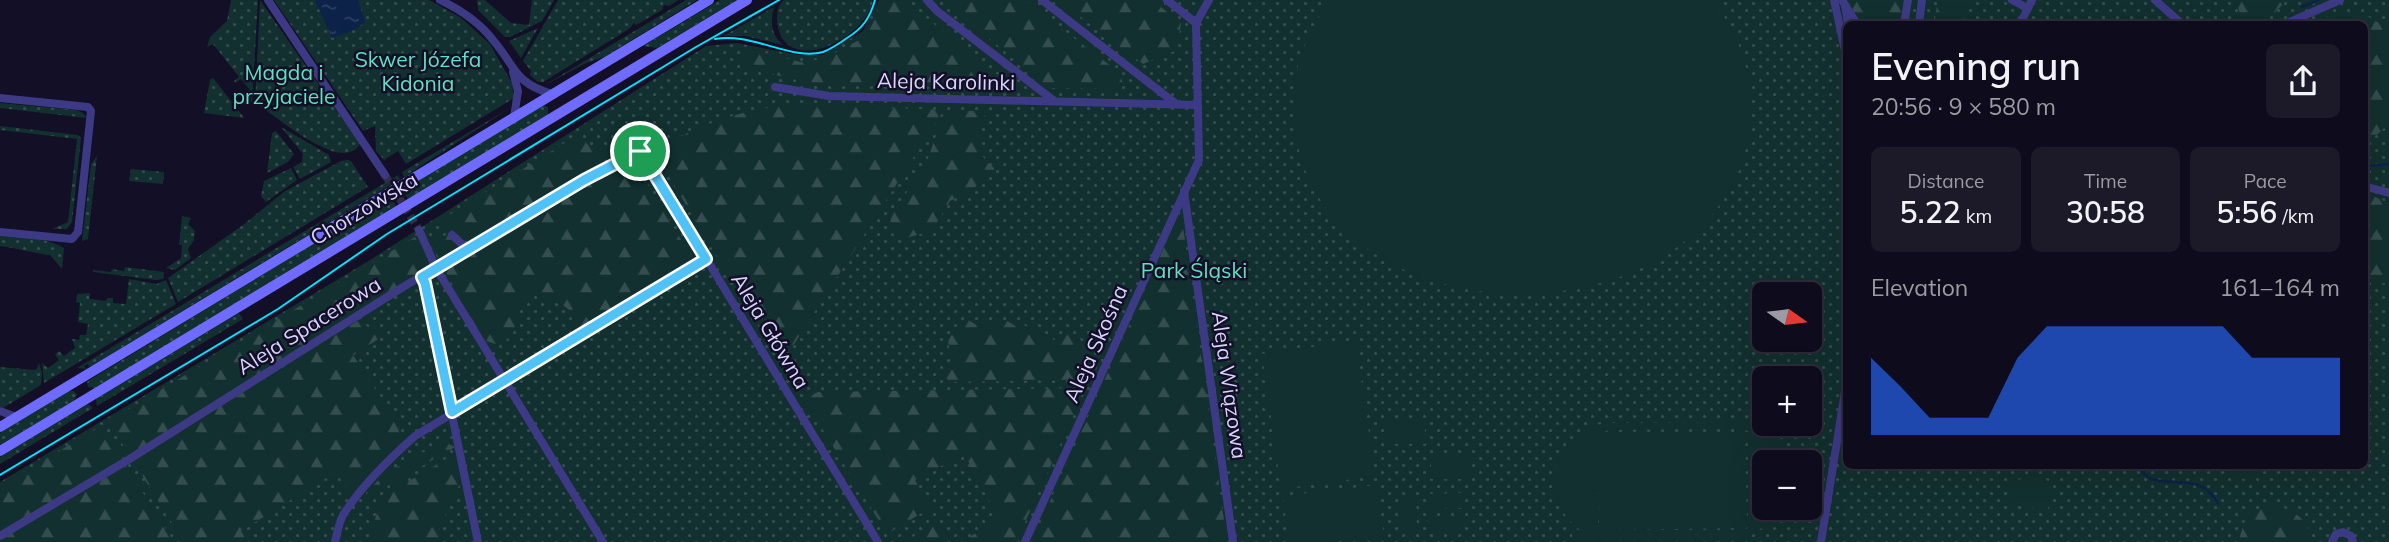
<!DOCTYPE html>
<html lang="en">
<head>
<meta charset="utf-8">
<style>
	:root { --surface:#0e0b1c; --page:#1c1929; --text:#f1f3f6; --muted:#9b9ba3; --line:#2e2b3b; --accent:#2563eb }
	body { margin:0; font-family:Mulish,sans-serif; background:var(--page); color:var(--text); height:100vh; display:flex; flex-direction:column; font-size:26px; white-space:nowrap }
	* { box-sizing:border-box; margin:0 }
	p { font-size:23px; color:var(--muted) }
	.icon { flex:none; width:38px; height:38px; fill:none; stroke:currentColor; stroke-width:2; stroke-linecap:round; stroke-linejoin:round }
	.map { position:relative; flex:1; overflow:hidden }
	.panel { position:absolute; left:1843px; top:21px; width:525px; height:448px; display:flex; flex-direction:column; background:var(--surface); border-radius:10px; box-shadow:0 7px 28px #0002,0 0 0 2px var(--line) }
	.panel>* { flex:none }
	.needle { width:46px; rotate:104deg }
	.controls { position:absolute; left:1752px; top:282px; display:grid; gap:14px }
	.controls a { display:grid; place-items:center; width:70px; height:70px; border-radius:10px; background:var(--surface); box-shadow:0 7px 28px #0002,0 0 0 2px var(--line); font-size:35px }
	.pin { position:absolute; display:grid; place-items:center; width:60px; height:60px; color:#fff; margin:-30px; border:4px solid #fff; border-radius:50%; box-shadow:0 2px 7px #0007 }
	.round { display:grid; place-items:center; flex:none; width:74px; height:74px; border-radius:10px; background:var(--page) }
	.head { display:flex; align-items:center; justify-content:space-between; height:119px; padding:0 28px }
	h1 { font-size:38px; font-weight:600; line-height:52px }
	.metrics { display:grid; grid-template-columns:repeat(3,1fr); gap:10px; height:119px; padding:7px 28px }
	.metrics div { display:grid; align-content:center; border-radius:10px; background:var(--page); text-align:center }
	.metrics b { font-size:30px; font-weight:600 }
	.metrics small { font-size:19px; font-weight:400 }
	.metrics p { font-size:19px }
	.chart { height:196px; padding:14px 28px }
	.chart p { display:flex; justify-content:space-between }
	.chart svg { width:100%; height:126px; margin-top:7px; fill:var(--accent); opacity:.7 }
	.map>svg:first-child { display:block }
	.green { fill:url(#green-dots); fill-rule:evenodd }
	.forest { fill:url(#forest-firs) }
	.pitch { fill:#12302f; fill-rule:evenodd }
	.water { fill:url(#water-ripples) }
	.lines { fill:none; stroke-linecap:round; stroke-linejoin:round }
	.stream { stroke:#0c2248; stroke-width:2.5 }
	.street-tunnel { stroke:#312d47; stroke-width:8; stroke-dasharray:8 4; stroke-linecap:butt }
	.street { stroke:#3d3a85; stroke-width:8 }
	.secondary { stroke:#6f6bff; stroke-width:10 }
	.tram { stroke:#00e5ff; stroke-width:2 }
	.route-casing { stroke:#fff; stroke-width:14 }
	.route { stroke:#4fc3f7; stroke-width:9 }
	.labels { text-anchor:middle; stroke-width:5; stroke-linejoin:round; paint-order:stroke }
	.park-label { font-size:21px; fill:#5fe0c0; stroke:#130f26 }
	.street-label { font-size:21px; fill:#d9d4ff; stroke:#130f26 }
</style>
</head>
<body>
<div class="map">
<svg width="2389" height="542" viewBox="0 0 2389 542">
	<defs>
		<pattern id="green-dots" width="8" height="8" patternUnits="userSpaceOnUse" patternTransform="scale(1.75)"><rect width="8" height="8" fill="#12302f"/><path d="M2 2h.1M6 6h.1" fill="none" stroke="#344d4e" stroke-width="1.8" stroke-linecap="round"/></pattern>
		<pattern id="forest-firs" width="22" height="20" patternUnits="userSpaceOnUse" patternTransform="scale(1.75)"><rect width="22" height="20" fill="#12302f"/><path d="M5 1l3.5 6h-7zM16 11l3.5 6h-7z" fill="#344d4e"/></pattern>
		<pattern id="water-ripples" width="26" height="14" patternUnits="userSpaceOnUse" patternTransform="scale(1.75)"><rect width="26" height="14" fill="#0c2248"/><path d="M2 4q2-2 4 0t4 0M15 11q2-2 4 0t4 0" fill="none" stroke="#2f4163"/></pattern>
	</defs>
	<rect width="100%" height="100%" fill="#130f26"/>
	<g class="green">
		<polygon points="231,0 258,0 252,103 245,95 250,90 241,79 235,83 234,81 239,77 213,44 207,47 210,37 227,21"/>
		<path d="M260 0 360 144C340 176 276 113 255 104Z"/>
		<polygon points="274,0 429,0 460,17 490,44 512,83 514,98 406,164 398,151 384,160 376,151 375,126 363,131"/>
		<polygon points="477,0 485,0 511,23 529,25 532,0 554,0 542,21 510,37 505,37 478,10"/>
		<polygon points="558,0 678,0 669,6 664,5 662,10 636,25 634,23 629,29 543,82 538,82 530,75 531,71 523,61"/>
		<polygon points="686,0 697,0 604,57 586,63 543,86"/>
		<polygon points="720,0 737,0 657,48 643,46"/>
		<path d="M784 0H873C866 41 780 80 777 19 777 11 778 5 784 0Z"/>
		<path d="M879 0H2389V542H0V482L370 260 706 46 737 43 798 55H823L863 31ZM1846 24H2364V466H1846ZM1764 294H1810V340H1764ZM1764 378H1810V424H1764ZM1764 462H1810V508H1764Z"/>
		<path d="M774 7C770 23 771 34 783 45L745 36H723Z"/>
		<polygon points="538,28 521,58 509,41"/>
		<polygon points="213,78 242,115 244,118 204,113 210,80"/>
		<polygon points="0,103 76,110 83,113 87,118 0,108"/>
		<polygon points="543,105 548,107 548,115 408,199 403,190"/>
		<polygon points="510,108 404,177 402,172"/>
		<polygon points="0,126 78,135 81,138 72,222 67,229 52,229 68,222 77,139 0,130"/>
		<polygon points="281,127 329,155 331,162 300,179 293,167 302,162 303,154"/>
		<polygon points="276,131 294,154 288,162 267,173 272,133"/>
		<polygon points="97,156 88,239 82,241 91,164"/>
		<polygon points="348,160 351,161 368,187 178,302 168,278 243,225 285,191 341,161"/>
		<polygon points="291,168 297,180 266,202 261,196 264,181"/>
		<polygon points="131,169 164,172 163,184 129,181"/>
		<polygon points="398,175 400,179 90,367 87,364 84,366 86,369 77,368"/>
		<polygon points="391,197 396,206 95,388 88,387 87,382 91,379"/>
		<polygon points="182,216 191,218 188,224 195,231 194,240 188,249 191,258 175,270 166,268 181,258 182,245 179,245"/>
		<path d="M0 236C21 238 46 237 64 248L62 269 50 255C32 253 17 248 0 246Z"/>
		<polygon points="125,267 164,272 163,279 156,280 93,272 93,270 111,272 112,269 124,271"/>
		<polygon points="129,279 157,284 166,280 176,304 44,383 42,363 48,368 59,360 55,354 59,351 64,356 75,348 72,339 79,340 80,335 86,335 88,324 78,322 80,303 76,302 77,294 90,293 90,299 106,301 107,298 113,298 113,303 126,304"/>
		<polygon points="239,313 243,319 97,406 96,399"/>
		<polygon points="39,363 42,373 41,385 3,408 0,407 0,367 36,370"/>
		<polygon points="69,391 74,391 77,395 73,401 0,445 0,433"/>
		<polygon points="88,404 93,408 0,464 0,457"/>
	</g>
	<g class="forest">
		<path d="M882 0H904L1013 87 823 86 742 67C740 58 743 53 751 49L800 62 823 59 867 36Z"/>
		<polygon points="942,0 1023,0 1119,72 1123,84 1117,89 1050,88"/>
		<polygon points="1058,0 1152,0 1181,23 1177,50 1143,64"/>
		<polygon points="1848,0 1904,0 1900,24 1860,24"/>
		<polygon points="1938,0 1967,0 1964,24 1934,24"/>
		<path d="M2234 0H2287L2263 24H2244C2238 17 2241 7 2234 0Z"/>
		<polygon points="2340,12 2367,16 2389,29 2389,123 2378,134 2364,139 2364,24 2315,24 2323,18"/>
		<path d="M802 104 944 110 791 349 777 355 654 152C696 124 751 106 802 104Z"/>
		<path d="M953 111H987L984 117 981 118 977 128 982 139 978 149 986 161 994 168V172L969 192 950 201 936 224 924 233 906 238 897 237 890 231C886 213 914 186 923 169 934 150 934 126 953 111Z"/>
		<path d="M579 134C589 151 606 152 622 146L627 150 475 240 466 241 443 224 441 220Z"/>
		<path d="M631 157 694 261 692 263 582 330 575 328 569 310 563 305 553 302 539 291 528 292C512 307 524 339 495 344L484 340 472 322 444 268Z"/>
		<polygon points="2364,192 2389,203 2389,284 2364,281"/>
		<polygon points="1181,212 1227,542 1032,542 1173,227"/>
		<polygon points="447,235 456,241 458,249 439,261 433,246 439,237"/>
		<polygon points="415,237 429,260 426,268 422,271 129,455 109,421"/>
		<path d="M364 317 365 325C372 331 380 326 388 333L353 355 393 416 398 420 400 444 352 498 336 472 241 531 247 542H184L133 461Z"/>
		<path d="M968 320 975 324 989 321 998 324 1007 321 1019 328 1024 325 1032 330 1047 334 1054 340 1070 333C1093 341 1082 363 1090 380L948 382 943 367 957 360C955 356 952 353 950 349 944 336 956 324 968 320Z"/>
		<polygon points="1086,388 1016,542 962,542 999,518 964,454 915,480 930,508 887,534 804,399 818,392"/>
		<polygon points="103,425 123,459 0,532 0,486"/>
		<polygon points="441,443 447,443 455,447 363,500 370,489 389,469 403,465 416,454 432,450"/>
		<polygon points="458,452 463,477 446,513 437,542 368,542 382,497"/>
		<polygon points="126,466 174,542 0,542 0,540"/>
		<path d="M2268 505C2289 506 2312 519 2309 542H2238L2249 509 2256 510Z"/>
		<polygon points="938,522 948,542 904,542"/>
	</g>
	<g class="pitch">
		<path d="M1330 0H1713C1743 43 1754 76 1749 129 1747 157 1735 184 1718 207 1622 338 1342 322 1299 150 1285 95 1297 45 1330 0Z"/>
		<polygon points="1356,341 1375,476 1281,489 1262,354"/>
		<rect x="1387" y="420" width="38" height="24"/>
		<path d="M1741 422C1763 427 1779 441 1787 462H1764V508H1783L1765 527 1742 537 1758 538V541L1573 542 1572 534 1584 533C1536 501 1548 432 1607 423ZM1731 428 1748 431 1749 528 1732 531 1613 533 1596 530 1594 433 1612 430Z"/>
		<polygon points="1745,432 1747,528 1599,530 1597,434"/>
		<rect x="1431" y="454" width="40" height="25"/>
		<polygon points="2211,466 2259,466 2252,482"/>
		<path d="M2035 475C2057 478 2051 497 2047 512L2006 502 2011 482Z"/>
		<polygon points="1377,485 1384,536 1326,542 1289,542 1283,496"/>
		<polygon points="1463,493 1464,508 1430,509 1430,494"/>
		<polygon points="1416,497 1417,531 1401,531 1401,498"/>
		<polygon points="1430,519 1464,519 1464,534 1431,534"/>
	</g>
	<polygon class="water" points="315,0 358,0 365,22 356,29 332,38"/>
	<g class="lines">
		<g class="stream">
			<polyline points="2302,7 2319,0"/>
			<polyline points="2364,166 2389,164"/>
			<path d="M2138 466C2142 470 2144 475 2149 478 2171 488 2203 472 2218 504"/>
		</g>
		<polyline class="street-tunnel" points="385,175 419,230"/>
		<g class="street">
			<polyline points="268,0 385,175"/>
			<path d="M440 0C461 10 479 22 493 40 516 67 514 83 552 94"/>
			<polyline points="927,0 937,11 1053,100"/>
			<polyline points="1042,0 1175,103"/>
			<polyline points="1167,0 1196,23"/>
			<polyline points="1834,0 1846,55"/>
			<polyline points="1842,0 1857,24"/>
			<polyline points="2012,0 2027,8"/>
			<polyline points="2155,0 2182,24"/>
			<polyline points="1845,5 1848,24"/>
			<polyline points="1904,24 1908,0"/>
			<polyline points="1919,24 1922,0"/>
			<polyline points="2020,24 2032,0"/>
			<polyline points="2285,24 2340,0"/>
			<polyline points="513,72 518,91 514,117"/>
			<polyline points="775,87 829,96 1196,105"/>
			<polyline points="0,98 88,107 91,111 78,232 72,239 0,232"/>
			<polyline points="633,138 878,542"/>
			<polyline points="2364,186 2389,193"/>
			<polyline points="1184,191 1233,542"/>
			<polyline points="419,230 436,268 603,542"/>
			<polyline points="452,235 467,249"/>
			<polyline points="422,277 425,283 478,542"/>
			<polyline points="0,411 16,417"/>
			<polyline points="0,536 128,460 403,287 584,180 641,151"/>
			<path d="M335 542C337 533 339 523 343 515 362 485 389 459 415 436L706 259"/>
			<polyline points="1025,542 1199,160 1196,23 1209,0"/>
			<polyline points="1821,542 1846,385"/>
			<polyline points="2332,542 2336,534 2343,532 2351,536 2353,542"/>
		</g>
		<g class="secondary">
			<polyline points="0,427 709,0"/>
			<polyline points="0,451 747,0"/>
		</g>
		<g class="tram">
			<path d="M715 39C751 32 792 61 823 52 831 49 840 43 847 38 863 28 870 18 875 0"/>
			<polyline points="0,475 278,309 387,234 696,47 779,0"/>
		</g>
	</g>
	<g class="lines">
		<defs>
			<polygon id="route" points="640,151 706,259 452,412 425,283 422,277 584,180"/>
		</defs>
		<use href="#route" class="route-casing"/>
		<use href="#route" class="route"/>
	</g>
	<g class="labels">
		<g class="park-label">
			<text x="418" y="67">Skwer Józefa<tspan x="418" dy="24">Kidonia</tspan></text>
			<text x="284" y="80">Magda i<tspan x="284" dy="24">przyjaciele</tspan></text>
			<text x="1194" y="278">Park Śląski</text>
		</g>
		<g class="street-label">
			<text transform="translate(946 82) rotate(1)" y="7">Aleja Karolinki</text>
			<text transform="translate(364 209) rotate(-31)" y="7">Chorzowska</text>
			<text transform="translate(309 326) rotate(-32)" y="7">Aleja Spacerowa</text>
			<text transform="translate(770 331) rotate(59)" y="7">Aleja Główna</text>
			<text transform="translate(1096 344) rotate(-66)" y="7">Aleja Skośna</text>
			<text transform="translate(1229 385) rotate(82)" y="7">Aleja Wiązowa</text>
		</g>
	</g>
</svg>
<div class="controls">
<a><svg class="needle" viewBox="-14 -14 28 28"><path d="M0-13l5 13h-10z" fill="#e53935"/><path d="M0 13l5-13h-10z" fill="#9b9ba3"/></svg></a>
<a>+</a>
<a>−</a>
</div>
<div class="pin" style="left:640px;top:151px;background:#1e9e55"><svg class="icon" aria-label="arrive" viewBox="0 0 24 24"><path d="M6 21V4h12l-3 4 3 4H6"/></svg></div>
<section class="panel">
<div class="head"><div><h1>Evening run</h1><p>20:56 · 9 × 580 m</p></div><a class="round"><svg class="icon" aria-label="share" viewBox="0 0 24 24"><path d="M12 15V3M7 8l5-5 5 5M5 13v7h14v-7"/></svg></a></div>
<div class="metrics">
<div><p>Distance</p><b>5.22<small> km</small></b></div>
<div><p>Time</p><b>30:58</b></div>
<div><p>Pace</p><b>5:56<small> /km</small></b></div>
</div>
<div class="chart"><p><span>Elevation</span>161–164 m</p>
<svg viewBox="0 0 160 44" preserveAspectRatio="none"><path d="M0 44V17L10 27L20 38L30 38L40 38L50 17L60 6L70 6L80 6L90 6L100 6L110 6L120 6L130 17L140 17L150 17L160 17V44z"/></svg>
</div>
</section>
</div>
</body>
</html>
